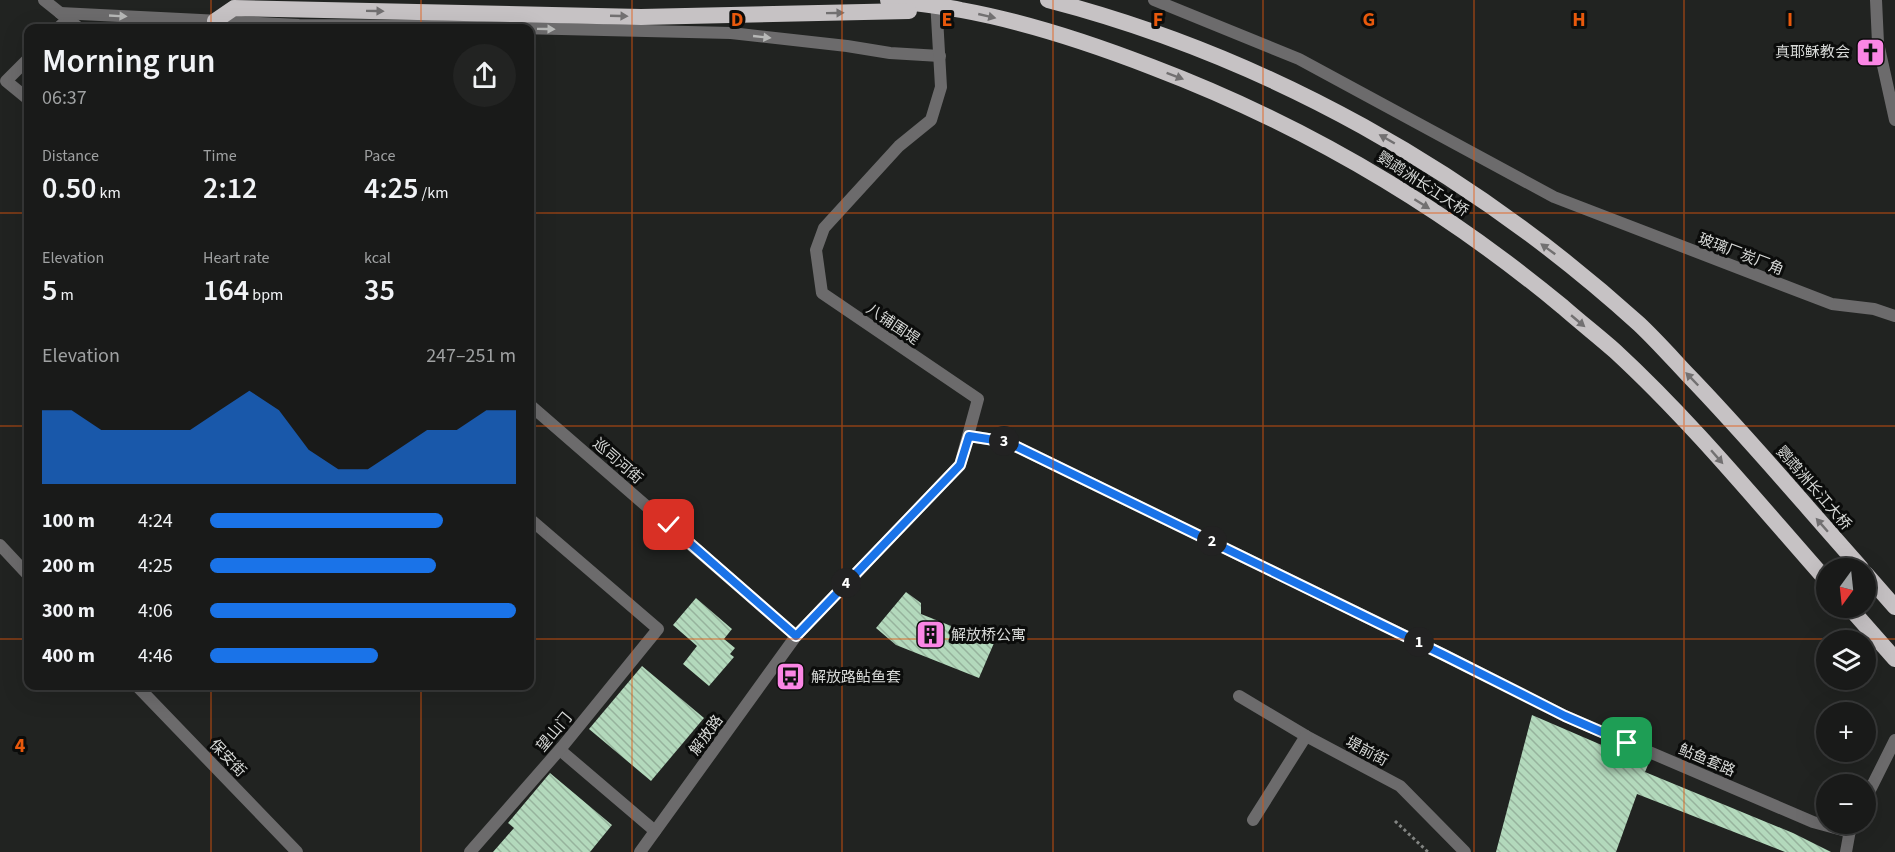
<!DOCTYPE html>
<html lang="en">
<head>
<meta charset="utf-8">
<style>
	:root { --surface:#191a19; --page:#222322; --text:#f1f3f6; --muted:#9fa1a2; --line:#373838; --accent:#1a73e8 }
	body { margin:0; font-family:"Source Sans 3","Noto Sans SC",sans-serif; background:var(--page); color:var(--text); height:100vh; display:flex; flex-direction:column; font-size:22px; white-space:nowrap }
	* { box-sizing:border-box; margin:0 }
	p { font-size:20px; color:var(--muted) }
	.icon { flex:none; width:33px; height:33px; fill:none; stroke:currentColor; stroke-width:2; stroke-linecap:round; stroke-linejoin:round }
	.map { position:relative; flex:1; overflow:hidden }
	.panel { position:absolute; left:24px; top:24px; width:510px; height:666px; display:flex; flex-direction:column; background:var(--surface); border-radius:12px; box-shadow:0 6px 24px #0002,0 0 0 2px var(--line) }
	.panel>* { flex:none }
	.needle { width:39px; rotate:195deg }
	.fabs { position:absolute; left:1816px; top:558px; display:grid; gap:12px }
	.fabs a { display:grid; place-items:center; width:60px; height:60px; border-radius:50%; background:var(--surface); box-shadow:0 6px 24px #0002,0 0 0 2px var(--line); font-size:30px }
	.pin { position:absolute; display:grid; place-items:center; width:51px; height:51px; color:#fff; margin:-26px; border-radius:12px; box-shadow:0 3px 9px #0006 }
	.km { position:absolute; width:30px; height:30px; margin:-15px; border-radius:50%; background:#222; color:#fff; font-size:16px; line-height:30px; text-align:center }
	.round { display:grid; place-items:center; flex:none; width:63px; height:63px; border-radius:32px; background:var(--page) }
	.head { display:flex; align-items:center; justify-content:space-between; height:102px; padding:0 18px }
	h1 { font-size:33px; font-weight:600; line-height:45px }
	.figures { display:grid; grid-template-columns:repeat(3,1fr); gap:9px; height:102px; padding:6px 18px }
	.figures div { display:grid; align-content:center }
	.figures b { font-size:30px; font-weight:600 }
	.figures small { font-size:16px; font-weight:400 }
	.figures p { font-size:16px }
	.chart { height:168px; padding:12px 18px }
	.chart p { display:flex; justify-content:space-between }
	.chart svg { width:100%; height:108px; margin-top:6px; fill:var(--accent); opacity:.7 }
	ul { padding:0 18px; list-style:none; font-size:20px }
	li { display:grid; grid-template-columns:96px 72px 1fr; align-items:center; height:45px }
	li i { height:15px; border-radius:8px; background:var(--accent) }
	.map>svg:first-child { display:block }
	.building { fill:url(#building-back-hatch) }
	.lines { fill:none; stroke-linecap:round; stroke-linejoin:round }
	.path { stroke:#828482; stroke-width:3; stroke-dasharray:3 3; stroke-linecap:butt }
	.minor { stroke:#6c6b6c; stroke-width:12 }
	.tertiary { stroke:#6c6b6c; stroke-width:12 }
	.trunk { stroke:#c6c2c4; stroke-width:16 }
	.oneway { fill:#727071 }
	.oneway2 { fill:#b7b8b7 }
	.route-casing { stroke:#fff; stroke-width:12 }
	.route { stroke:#1a73e8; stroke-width:8 }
	.grid { fill:none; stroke:#e8590c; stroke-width:1.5; stroke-opacity:0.55 }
	.labels { text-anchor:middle; stroke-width:6; stroke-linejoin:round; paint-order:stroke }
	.poi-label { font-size:15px; fill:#d7d9d7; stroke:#0b0c0b; text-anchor:start }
	.street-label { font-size:15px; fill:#d7d9d7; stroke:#0b0c0b }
	.grid-label { font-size:20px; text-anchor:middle; font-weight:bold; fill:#e8590c; stroke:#0b0c0b; stroke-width:6; stroke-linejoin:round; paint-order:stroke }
</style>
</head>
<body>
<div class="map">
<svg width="1895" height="852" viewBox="0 0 1895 852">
	<defs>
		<pattern id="building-back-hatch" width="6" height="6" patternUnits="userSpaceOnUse" patternTransform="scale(1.5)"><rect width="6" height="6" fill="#b3d9bc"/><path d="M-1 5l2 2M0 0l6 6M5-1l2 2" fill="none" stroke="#96b39d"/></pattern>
	</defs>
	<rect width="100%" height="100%" fill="#212321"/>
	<g class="building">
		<polygon points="906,592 921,603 921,614 994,643 979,678 896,645 876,628"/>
		<polygon points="696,598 732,629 724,639 735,648 730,654 734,657 709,686 683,664 697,646 673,625"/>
		<polygon points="642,666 704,718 651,781 589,729"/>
		<polygon points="1532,715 1648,765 1645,772 1793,833 1831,852 1785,852 1637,794 1616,852 1496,852"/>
		<polygon points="550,773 612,825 590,852 493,852 514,828 508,823"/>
	</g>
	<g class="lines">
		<polyline class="path" points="1395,821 1428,852"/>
		<g class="minor">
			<polyline points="1154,0 1299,59 1554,197 1832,304 1874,309 1895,316"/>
			<polyline points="1876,0 1878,43 1895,120"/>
			<polyline points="58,28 68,19"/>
			<polyline points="28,59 6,81 28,99"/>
			<polyline points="969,436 1007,442 1444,655 1565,716 1813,822 1850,832"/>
			<polyline points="0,545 28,575"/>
			<polyline points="137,686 297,852"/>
			<polyline points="1239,696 1306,736 1400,786 1465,852"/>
			<polyline points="560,750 655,831"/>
			<polyline points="1866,798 1895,740"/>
			<polyline points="1253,820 1306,736"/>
			<polyline points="470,852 562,747 658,629 530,519"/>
			<polyline points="1846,852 1850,830 1853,824"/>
		</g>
		<g class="tertiary">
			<polyline points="44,0 79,28"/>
			<polyline points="60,13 299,25 432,26 731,33 847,46 890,53 940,56"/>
			<polyline points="530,405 796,636"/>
			<polyline points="640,852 796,636 960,465 978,399 822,293 816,250 824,228 899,146 931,120 941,87 936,0"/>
		</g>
		<g class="trunk">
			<path d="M888 0C912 3 937 5 961 10 1027 22 1090 43 1152 67 1302 124 1440 205 1563 307 1580 322 1598 336 1615 351 1692 422 1758 503 1827 581"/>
			<path d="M1048 0C1268 57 1471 172 1639 324 1656 340 1672 358 1688 375 1748 437 1804 504 1861 568"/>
			<polyline points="215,21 234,8 641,17 909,11"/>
			<polyline points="1866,574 1895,607"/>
			<polyline points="1850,608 1895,659"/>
		</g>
	</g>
	<defs><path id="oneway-solid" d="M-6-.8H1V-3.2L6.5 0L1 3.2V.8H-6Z" transform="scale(1.5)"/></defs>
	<g class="oneway">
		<use href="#oneway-solid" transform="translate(375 11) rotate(1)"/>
		<use href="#oneway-solid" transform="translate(835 13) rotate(-1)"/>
		<use href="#oneway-solid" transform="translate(619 16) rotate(2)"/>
		<use href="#oneway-solid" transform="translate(987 16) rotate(13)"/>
		<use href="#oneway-solid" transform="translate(1175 76) rotate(21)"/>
		<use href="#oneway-solid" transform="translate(1387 139) rotate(-150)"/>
		<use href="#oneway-solid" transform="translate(1422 204) rotate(32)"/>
		<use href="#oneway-solid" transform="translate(1548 249) rotate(-144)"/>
		<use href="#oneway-solid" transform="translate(1578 321) rotate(40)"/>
		<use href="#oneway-solid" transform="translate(1692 379) rotate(-134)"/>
		<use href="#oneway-solid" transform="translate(1717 457) rotate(49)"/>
		<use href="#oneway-solid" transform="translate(1822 525) rotate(-131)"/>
	</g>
	<g class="oneway2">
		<use href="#oneway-solid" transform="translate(118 16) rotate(3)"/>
		<use href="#oneway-solid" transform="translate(546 29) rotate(1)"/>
		<use href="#oneway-solid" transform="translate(762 37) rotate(6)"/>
	</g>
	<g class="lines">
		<defs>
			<polyline id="route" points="669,525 796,636 960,465 969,436 1007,442 1444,655 1565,716 1627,743"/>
		</defs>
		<use href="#route" class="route-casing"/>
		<use href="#route" class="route"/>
	</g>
	<path class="grid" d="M211 0V28M421 0V28M632 0V852M842 0V852M1053 0V852M1263 0V852M1474 0V852M1684 0V852M0 213H28M530 213H1895M0 426H28M530 426H1895M0 639H28M530 639H1895M211 686V852M421 686V852"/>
	<defs>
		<symbol id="church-square" viewBox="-11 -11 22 22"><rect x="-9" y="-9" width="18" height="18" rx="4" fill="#fb86e5" stroke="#0b0c0b"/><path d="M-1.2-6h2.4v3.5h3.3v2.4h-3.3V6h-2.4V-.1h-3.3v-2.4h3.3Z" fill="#111"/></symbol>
		<symbol id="building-square" viewBox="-11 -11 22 22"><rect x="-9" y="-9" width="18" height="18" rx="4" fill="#fb86e5" stroke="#0b0c0b"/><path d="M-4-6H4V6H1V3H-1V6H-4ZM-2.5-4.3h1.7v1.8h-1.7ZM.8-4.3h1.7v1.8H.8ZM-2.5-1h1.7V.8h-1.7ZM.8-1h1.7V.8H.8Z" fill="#111"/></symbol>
		<symbol id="bus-square" viewBox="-11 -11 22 22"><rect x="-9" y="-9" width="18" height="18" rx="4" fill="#fb86e5" stroke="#0b0c0b"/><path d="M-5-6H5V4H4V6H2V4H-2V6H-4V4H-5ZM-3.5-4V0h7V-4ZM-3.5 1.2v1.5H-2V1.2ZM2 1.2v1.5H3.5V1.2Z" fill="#111"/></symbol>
	</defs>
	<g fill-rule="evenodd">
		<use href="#church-square" x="1854" y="36" width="33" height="33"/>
		<use href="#building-square" x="914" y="618" width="33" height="33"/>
		<use href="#bus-square" x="774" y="660" width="33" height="33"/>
	</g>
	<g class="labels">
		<g class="poi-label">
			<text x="1850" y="57" text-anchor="end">真耶稣教会</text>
			<text x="951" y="640">解放桥公寓</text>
			<text x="811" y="682">解放路鲇鱼套</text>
		</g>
		<g class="street-label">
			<text transform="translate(1423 184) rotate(33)" y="5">鹦鹉洲长江大桥</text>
			<text transform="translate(1741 254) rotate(21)" y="5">玻璃厂炭厂角</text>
			<text transform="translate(893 324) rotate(34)" y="5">八铺围堤</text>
			<text transform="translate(618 461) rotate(41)" y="5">巡司河街</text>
			<text transform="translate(1814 488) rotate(49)" y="5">鹦鹉洲长江大桥</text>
			<text transform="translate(554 732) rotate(-50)" y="5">望山门</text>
			<text transform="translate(706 735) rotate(-54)" y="5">解放路</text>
			<text transform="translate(1367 751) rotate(28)" y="5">堤前街</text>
			<text transform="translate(228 758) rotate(46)" y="5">保安街</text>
			<text transform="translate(1707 760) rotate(23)" y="5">鲇鱼套路</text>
		</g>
	</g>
	<g class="grid-label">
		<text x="737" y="26">D</text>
		<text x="947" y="26">E</text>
		<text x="1158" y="26">F</text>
		<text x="1369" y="26">G</text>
		<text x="1579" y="26">H</text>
		<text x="1790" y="26">I</text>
		<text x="20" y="752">4</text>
	</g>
</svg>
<div class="fabs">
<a><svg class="needle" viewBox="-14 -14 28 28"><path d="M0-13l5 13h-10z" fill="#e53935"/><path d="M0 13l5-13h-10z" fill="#9fa1a2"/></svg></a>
<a><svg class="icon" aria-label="layers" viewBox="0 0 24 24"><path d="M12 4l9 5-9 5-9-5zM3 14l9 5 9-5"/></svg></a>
<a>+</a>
<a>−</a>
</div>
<div class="pin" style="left:1627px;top:743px;background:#1e9e55"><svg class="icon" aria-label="arrive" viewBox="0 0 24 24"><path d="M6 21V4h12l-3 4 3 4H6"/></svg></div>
<div class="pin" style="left:669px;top:525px;background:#d93025"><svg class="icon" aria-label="check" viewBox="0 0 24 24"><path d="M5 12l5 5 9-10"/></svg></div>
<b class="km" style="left:1419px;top:642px">1</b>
<b class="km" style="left:1212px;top:541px">2</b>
<b class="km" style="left:1004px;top:441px">3</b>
<b class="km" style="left:846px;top:583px">4</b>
<section class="panel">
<div class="head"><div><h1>Morning run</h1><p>06:37</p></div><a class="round"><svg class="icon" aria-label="share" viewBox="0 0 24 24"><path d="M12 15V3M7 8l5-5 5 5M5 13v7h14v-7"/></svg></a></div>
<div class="figures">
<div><p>Distance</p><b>0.50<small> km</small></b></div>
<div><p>Time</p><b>2:12</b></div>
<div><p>Pace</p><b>4:25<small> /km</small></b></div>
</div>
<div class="figures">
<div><p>Elevation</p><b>5<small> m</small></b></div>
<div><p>Heart rate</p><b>164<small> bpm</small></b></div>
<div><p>kcal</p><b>35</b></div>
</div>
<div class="chart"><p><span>Elevation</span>247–251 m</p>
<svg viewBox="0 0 160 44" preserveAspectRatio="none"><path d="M0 44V14L10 14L20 22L30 22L40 22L50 22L60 14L70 6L80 14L90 30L100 38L110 38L120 30L130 22L140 22L150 14L160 14V44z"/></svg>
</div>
<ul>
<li><b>100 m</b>4:24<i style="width:76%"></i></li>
<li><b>200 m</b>4:25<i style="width:74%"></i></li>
<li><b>300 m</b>4:06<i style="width:100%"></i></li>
<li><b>400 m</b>4:46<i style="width:55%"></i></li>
</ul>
</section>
</div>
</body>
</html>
